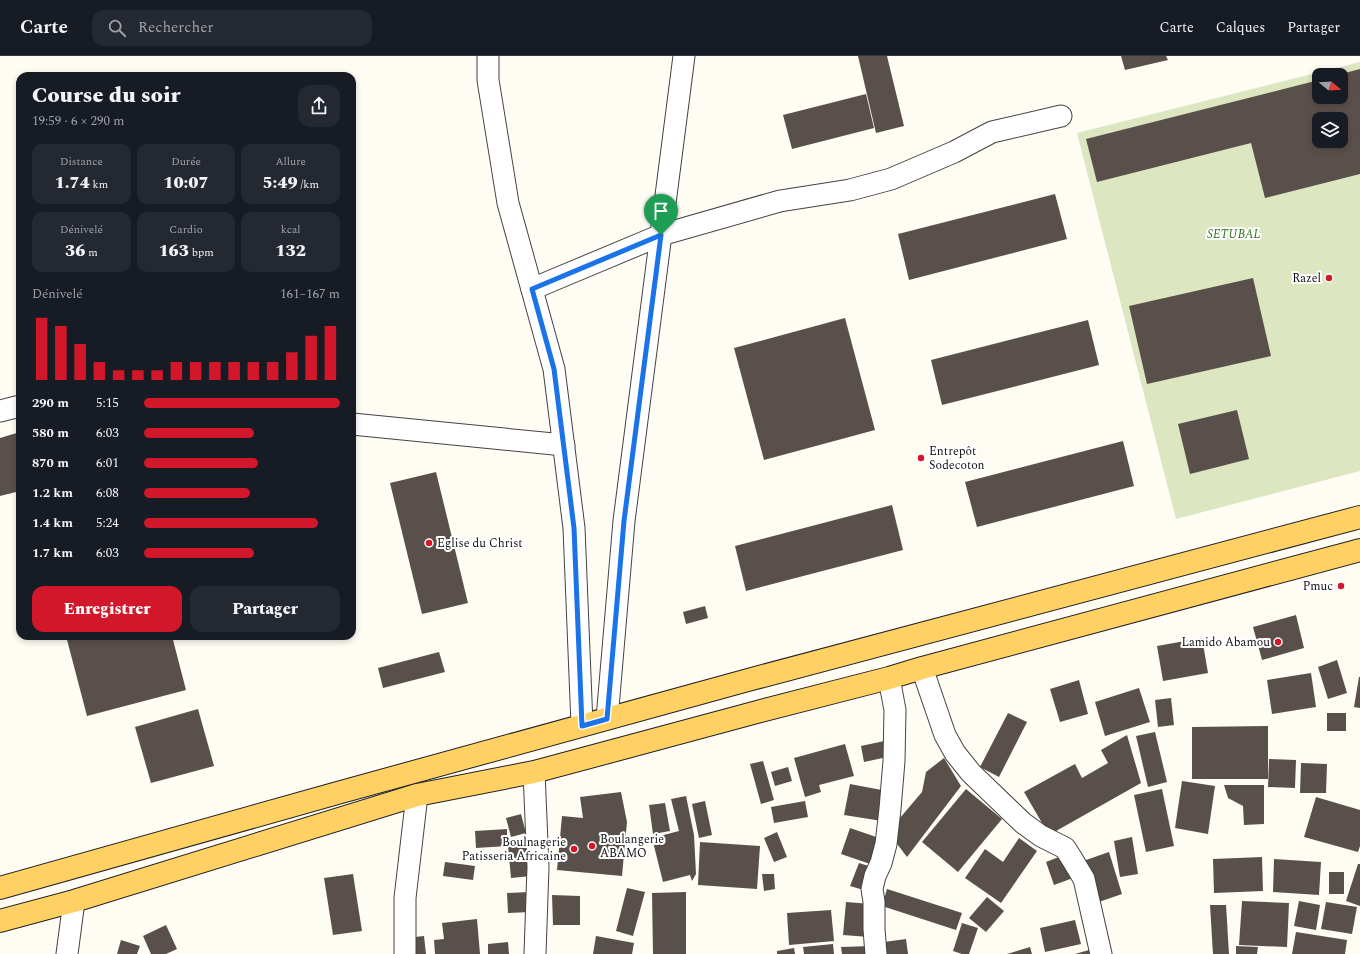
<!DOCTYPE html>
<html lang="fr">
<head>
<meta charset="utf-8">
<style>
	:root { --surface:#171b24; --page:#242831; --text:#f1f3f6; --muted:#9ea1a6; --line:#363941; --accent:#d2172b }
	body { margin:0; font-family:Spectral,serif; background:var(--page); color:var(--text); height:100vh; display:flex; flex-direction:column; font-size:15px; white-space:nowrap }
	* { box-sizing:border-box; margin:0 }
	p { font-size:13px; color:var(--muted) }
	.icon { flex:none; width:22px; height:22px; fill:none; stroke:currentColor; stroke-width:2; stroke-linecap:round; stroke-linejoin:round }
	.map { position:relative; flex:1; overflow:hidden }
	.details { position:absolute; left:16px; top:16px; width:340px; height:568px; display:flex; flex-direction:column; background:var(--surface); border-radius:12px; box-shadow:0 2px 6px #0003 }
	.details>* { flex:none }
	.needle { width:26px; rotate:108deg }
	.tools { position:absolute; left:1312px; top:12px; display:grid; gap:8px }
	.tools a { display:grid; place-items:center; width:36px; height:36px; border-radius:8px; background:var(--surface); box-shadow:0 2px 6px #0003; font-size:20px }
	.pin { position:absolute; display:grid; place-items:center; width:34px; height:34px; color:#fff; margin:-41px -17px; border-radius:50% 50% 50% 0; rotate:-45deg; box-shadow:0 0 4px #0007 }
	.pin .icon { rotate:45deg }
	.round { display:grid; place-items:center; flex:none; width:42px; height:42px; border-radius:12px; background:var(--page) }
	.overview { display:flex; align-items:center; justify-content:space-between; height:68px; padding:0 16px }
	h1 { font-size:22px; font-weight:800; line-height:30px }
	.metrics { display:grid; grid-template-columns:repeat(3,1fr); gap:6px; height:68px; padding:4px 16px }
	.metrics div { display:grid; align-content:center; border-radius:10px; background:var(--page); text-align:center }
	.metrics b { font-size:17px; font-weight:800 }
	.metrics small { font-size:11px; font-weight:400 }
	.metrics p { font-size:11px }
	.chart { height:112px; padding:8px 16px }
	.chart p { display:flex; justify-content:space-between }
	.chart svg { width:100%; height:72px; margin-top:4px; stroke:var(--accent); stroke-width:6 }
	.primary-button { display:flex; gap:8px; margin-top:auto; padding:8px 16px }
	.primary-button a { flex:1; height:46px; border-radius:12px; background:var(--accent); color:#fff; font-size:16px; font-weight:800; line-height:46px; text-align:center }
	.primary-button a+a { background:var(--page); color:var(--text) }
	ul { padding:0 16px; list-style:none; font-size:13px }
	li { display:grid; grid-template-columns:64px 48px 1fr; align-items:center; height:30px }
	li i { height:10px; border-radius:5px; background:var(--accent) }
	header { display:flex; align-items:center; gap:24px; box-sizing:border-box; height:56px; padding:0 20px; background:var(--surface); border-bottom:1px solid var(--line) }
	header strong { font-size:19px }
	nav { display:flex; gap:22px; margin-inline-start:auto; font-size:14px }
	.search { width:280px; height:36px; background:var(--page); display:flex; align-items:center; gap:10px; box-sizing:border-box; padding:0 14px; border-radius:12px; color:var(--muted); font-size:15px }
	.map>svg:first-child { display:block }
	.cemetery { fill:#dce6c0; fill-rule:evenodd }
	.building { fill:#5a504b; fill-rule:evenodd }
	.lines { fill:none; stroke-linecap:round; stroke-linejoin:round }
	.minor-casing { stroke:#434343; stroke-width:23 }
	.primary-casing { stroke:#212121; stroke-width:24 }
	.minor { stroke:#fff; stroke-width:21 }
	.primary { stroke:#ffd064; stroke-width:22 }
	.route-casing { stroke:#fff; stroke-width:8 }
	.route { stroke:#1a73e8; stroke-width:5 }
	.poi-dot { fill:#d2172b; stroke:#fff; stroke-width:1.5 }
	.labels { text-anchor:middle; stroke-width:4; stroke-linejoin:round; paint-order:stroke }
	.park-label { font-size:12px; font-style:italic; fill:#2f7118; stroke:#fff }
	.poi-label { font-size:12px; fill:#101010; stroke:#fff; text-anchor:end }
</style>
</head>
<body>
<header>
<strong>Carte</strong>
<div class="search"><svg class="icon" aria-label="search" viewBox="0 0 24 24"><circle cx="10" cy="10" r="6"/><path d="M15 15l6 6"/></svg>Rechercher</div>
<nav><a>Carte</a><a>Calques</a><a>Partager</a></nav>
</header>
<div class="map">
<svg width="1360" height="898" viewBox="0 0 1360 898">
	<rect width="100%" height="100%" fill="#fffcf4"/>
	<path class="cemetery" d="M1360 6V415L1176 463 1077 77ZM1319 19H1341V41H1319ZM1319 63H1341V85H1319Z"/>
	<g class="building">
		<polygon points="858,0 887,0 904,70 876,77"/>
		<polygon points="1121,0 1166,0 1168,4 1125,14"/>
		<path d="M1360 13V118L1265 142 1251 87 1097 126 1086 83 1319 24V41H1341V18ZM1319 63H1341V85H1319Z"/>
		<polygon points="866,38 874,72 792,93 783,59"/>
		<polygon points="1055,138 1067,183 909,224 898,178"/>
		<polygon points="1253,222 1271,300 1147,328 1129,250"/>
		<polygon points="845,262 875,374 764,404 734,292"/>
		<polygon points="1088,264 1099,309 942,349 931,304"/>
		<polygon points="1237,354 1249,403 1190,418 1178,368"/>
		<polygon points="20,376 20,435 0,440 0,382"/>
		<polygon points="1123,385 1134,430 977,471 965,426"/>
		<polygon points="436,416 468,547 422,558 390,427"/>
		<polygon points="892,449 903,494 746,535 735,490"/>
		<polygon points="705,550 708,562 686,568 683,556"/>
		<polygon points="1296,559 1304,592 1262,604 1253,571"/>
		<polygon points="66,580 172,580 186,634 87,660"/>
		<polygon points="1202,582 1208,617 1163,625 1157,590"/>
		<polygon points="439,596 445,616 383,632 378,612"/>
		<polygon points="1337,604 1347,637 1328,643 1318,611"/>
		<polygon points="1311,617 1316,651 1272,658 1267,624"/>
		<polygon points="1359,621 1360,621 1360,652 1354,651"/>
		<polygon points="1079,624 1088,658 1060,666 1050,633"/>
		<polygon points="1139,632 1150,666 1105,680 1095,646"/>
		<polygon points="1171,642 1174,669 1158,671 1155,644"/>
		<polygon points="198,653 214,710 151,727 135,671"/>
		<polygon points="1008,657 1027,666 999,721 980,711"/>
		<rect x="1327" y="657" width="19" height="18"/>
		<polygon points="1268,670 1268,723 1192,723 1192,671"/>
		<polygon points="1155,676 1167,726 1148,731 1136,680"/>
		<polygon points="1127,679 1141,727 1049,779 1024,736 1075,708 1082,722 1108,707 1101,694"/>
		<polygon points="889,684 892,700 864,706 861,690"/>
		<polygon points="845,688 854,720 819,729 821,736 805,741 794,702"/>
		<polygon points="944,702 961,730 907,801 888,776 922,736 926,716"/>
		<polygon points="1269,703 1296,704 1295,732 1268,731"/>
		<polygon points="763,705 774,744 761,748 750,708"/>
		<polygon points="1301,707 1327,708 1326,737 1300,737"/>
		<polygon points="788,711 792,725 775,730 771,716"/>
		<polygon points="1182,725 1215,730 1208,778 1175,772"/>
		<polygon points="850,728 887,735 882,765 844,759"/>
		<polygon points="1224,729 1264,729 1264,768 1244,769 1243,750 1228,742"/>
		<polygon points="966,733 1002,763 958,816 922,786"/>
		<polygon points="1162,733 1174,790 1146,796 1134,739"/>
		<polygon points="621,736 627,766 622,820 557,814 562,760 583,762 580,741"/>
		<polygon points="686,740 694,779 696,818 692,825 690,819 663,826 652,782 679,775 671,743"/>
		<polygon points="1316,741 1360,754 1360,790 1358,796 1304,781"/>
		<polygon points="705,745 712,779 699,782 692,748"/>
		<polygon points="805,745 808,761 774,767 771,751"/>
		<polygon points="665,747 670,775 653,778 649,749"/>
		<polygon points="521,758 526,777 511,781 506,762"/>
		<polygon points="850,772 885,784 876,810 841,798"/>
		<polygon points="507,773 507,790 476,792 475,775"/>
		<polygon points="777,776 787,801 774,806 764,782"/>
		<polygon points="1132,781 1138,818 1120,821 1114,785"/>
		<polygon points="1019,782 1037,795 1001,847 965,822 985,793 1003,806"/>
		<polygon points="527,786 531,820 511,822 508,790"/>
		<polygon points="700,786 760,790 757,833 698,829"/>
		<polygon points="1109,796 1122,838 1096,847 1083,805"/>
		<polygon points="1064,799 1073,822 1054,829 1046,806"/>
		<polygon points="1262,801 1263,835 1214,837 1213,803"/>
		<polygon points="1274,803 1321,806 1319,839 1273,836"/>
		<polygon points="445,806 475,810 473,824 443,820"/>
		<polygon points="859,807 875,812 867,835 850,830"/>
		<polygon points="1358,808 1360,808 1360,850 1346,845"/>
		<rect x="1329" y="816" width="15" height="22"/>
		<polygon points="353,818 362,875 333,879 324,822"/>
		<polygon points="762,818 774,818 775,833 764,835"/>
		<polygon points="627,832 645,836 633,880 616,875"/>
		<polygon points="887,833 962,857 956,874 882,850"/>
		<polygon points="530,836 531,856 508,857 507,837"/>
		<polygon points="686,836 686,898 653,898 652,837"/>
		<polygon points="552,839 580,840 580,869 553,869"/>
		<polygon points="987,841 1004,855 986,876 969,862"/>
		<polygon points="1242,845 1289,847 1287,891 1239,889"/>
		<polygon points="1299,845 1320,849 1316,874 1294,870"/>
		<polygon points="846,846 871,848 869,881 843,879"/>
		<polygon points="1326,846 1357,851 1352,878 1321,873"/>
		<polygon points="1210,849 1226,849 1229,898 1213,898"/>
		<polygon points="831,854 834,885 789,889 787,857"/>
		<polygon points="477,863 480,898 435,898 434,884 444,883 442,867"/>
		<polygon points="1075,864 1081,888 1045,896 1040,872"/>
		<polygon points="962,867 978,872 969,898 962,898 953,895"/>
		<polygon points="166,869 177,893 166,898 151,898 143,880"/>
		<polygon points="1296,876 1347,884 1345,898 1292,898"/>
		<polygon points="424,880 426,898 408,898 406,882"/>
		<polygon points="596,880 634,887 632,898 593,898"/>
		<polygon points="906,883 908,898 886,898 884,886"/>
		<polygon points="121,884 140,890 137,898 117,898"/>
		<polygon points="508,886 509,898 488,898 488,888"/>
		<polygon points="833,888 834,898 804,898 803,891"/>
		<polygon points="871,890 872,898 842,898 841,891"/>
		<polygon points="1236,890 1258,891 1257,898 1236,898"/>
		<polygon points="1030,891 1032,898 1007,898"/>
		<polygon points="794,892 795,898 777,898 777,895"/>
		<polygon points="1089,894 1090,898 1075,898"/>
	</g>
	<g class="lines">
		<defs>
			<g id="minor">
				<polyline points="488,0 488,24 508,147 554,313 574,472 582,669"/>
				<polyline points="532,233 661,179 780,145 850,134 891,123 954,96 992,76 1061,60"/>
				<polyline points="0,355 20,350"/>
				<polyline points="352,368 564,389"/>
				<polyline points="922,612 945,679 955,697 971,717 1023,767 1041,780 1065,792 1072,803 1084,823 1101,898"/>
				<polyline points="607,663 624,465 684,0"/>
				<polyline points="534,716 538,811 535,898"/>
				<polyline points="67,898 74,845"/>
				<polyline points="405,898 405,842 417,739"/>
				<polyline points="876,898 874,873 874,846 872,833 875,820 881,807 886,788 890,753 894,705 895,654 889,622"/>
			</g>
			<g id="primary">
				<polyline points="0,832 341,736 748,624 1360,461"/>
				<polyline points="0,865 74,845 417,739 534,716 757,656 889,622 922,612 1360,494"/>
			</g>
		</defs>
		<use href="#minor" class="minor-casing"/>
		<use href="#primary" class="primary-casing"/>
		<use href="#minor" class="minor"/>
		<use href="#primary" class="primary"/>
	</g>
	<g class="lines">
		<defs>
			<polygon id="route" points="661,179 624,465 607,663 582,670 574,472 554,313 532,233"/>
		</defs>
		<use href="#route" class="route-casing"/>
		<use href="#route" class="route"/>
	</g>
	<g class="poi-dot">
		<circle cx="1329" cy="222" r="4"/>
		<circle cx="921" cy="402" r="4"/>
		<circle cx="429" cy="487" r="4"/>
		<circle cx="1341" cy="530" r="4"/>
		<circle cx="1278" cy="586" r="4"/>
		<circle cx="592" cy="790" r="4"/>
		<circle cx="574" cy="793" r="4"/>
	</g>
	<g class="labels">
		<g class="park-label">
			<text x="1234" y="182">SETUBAL</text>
		</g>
		<g class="poi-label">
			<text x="1321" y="226">Razel</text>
			<text x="929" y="399" text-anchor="start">Entrepôt<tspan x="929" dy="14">Sodecoton</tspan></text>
			<text x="437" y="491" text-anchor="start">Eglise du Christ</text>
			<text x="1333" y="534">Pmuc</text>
			<text x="1270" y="590">Lamido Abamou</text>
			<text x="600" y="787" text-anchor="start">Boulangerie<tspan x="600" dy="14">ABAMO</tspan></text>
			<text x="566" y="790">Boulnagerie<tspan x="566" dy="14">Patisseria Africaine</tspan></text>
		</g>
	</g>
</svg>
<div class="tools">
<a><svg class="needle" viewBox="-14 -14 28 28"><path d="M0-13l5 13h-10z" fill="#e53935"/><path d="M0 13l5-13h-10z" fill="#9ea1a6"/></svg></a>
<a><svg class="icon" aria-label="layers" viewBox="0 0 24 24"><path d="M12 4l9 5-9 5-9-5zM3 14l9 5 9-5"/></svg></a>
</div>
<div class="pin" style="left:661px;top:179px;background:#1e9e55"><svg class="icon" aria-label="arrive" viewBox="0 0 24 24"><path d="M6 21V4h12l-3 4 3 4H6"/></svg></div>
<section class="details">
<div class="overview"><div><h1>Course du soir</h1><p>19:59 · 6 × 290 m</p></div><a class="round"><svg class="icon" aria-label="share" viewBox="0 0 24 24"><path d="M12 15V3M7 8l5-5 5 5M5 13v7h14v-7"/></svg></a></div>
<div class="metrics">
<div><p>Distance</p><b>1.74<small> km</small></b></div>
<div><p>Durée</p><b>10:07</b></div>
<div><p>Allure</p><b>5:49<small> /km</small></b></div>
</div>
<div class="metrics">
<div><p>Dénivelé</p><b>36<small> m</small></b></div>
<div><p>Cardio</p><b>163<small> bpm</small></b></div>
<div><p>kcal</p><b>132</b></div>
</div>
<div class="chart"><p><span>Dénivelé</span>161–167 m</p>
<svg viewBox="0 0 160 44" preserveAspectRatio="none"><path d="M5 44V6M15 44V11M25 44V22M35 44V33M45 44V38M55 44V38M65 44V38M75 44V33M85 44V33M95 44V33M105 44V33M115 44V33M125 44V33M135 44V27M145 44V17M155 44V11"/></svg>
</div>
<ul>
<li><b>290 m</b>5:15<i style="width:100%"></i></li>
<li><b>580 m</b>6:03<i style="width:56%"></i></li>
<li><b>870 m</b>6:01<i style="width:58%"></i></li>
<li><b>1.2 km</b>6:08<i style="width:54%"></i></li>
<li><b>1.4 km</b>5:24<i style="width:89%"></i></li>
<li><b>1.7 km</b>6:03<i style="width:56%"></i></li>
</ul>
<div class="primary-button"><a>Enregistrer</a><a>Partager</a></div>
</section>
</div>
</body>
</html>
